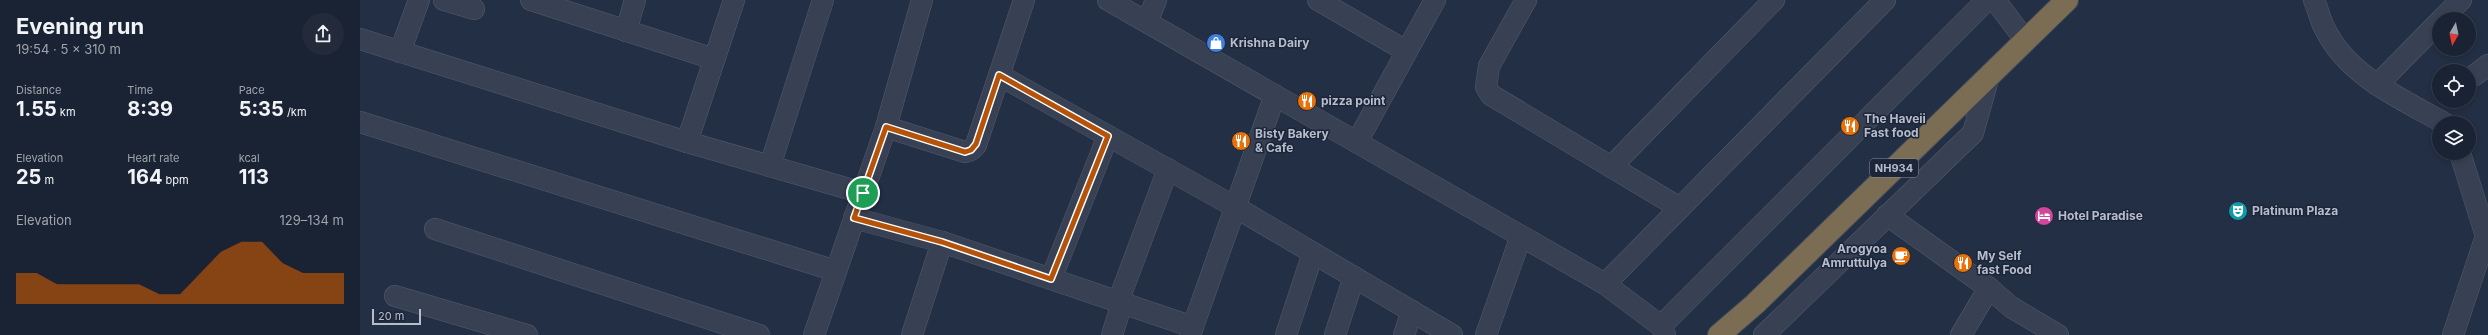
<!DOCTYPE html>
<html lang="en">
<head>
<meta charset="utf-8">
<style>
	:root { --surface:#1a2333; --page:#232b3b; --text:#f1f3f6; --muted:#9fa4ac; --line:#38404e; --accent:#b45309 }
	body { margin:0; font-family:Inter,sans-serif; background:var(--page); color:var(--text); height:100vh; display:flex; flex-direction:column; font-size:15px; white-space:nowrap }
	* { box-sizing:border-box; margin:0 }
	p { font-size:13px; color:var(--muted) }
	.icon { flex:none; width:22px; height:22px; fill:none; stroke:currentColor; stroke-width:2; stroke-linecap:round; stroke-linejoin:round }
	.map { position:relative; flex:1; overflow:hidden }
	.details { display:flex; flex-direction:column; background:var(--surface); width:360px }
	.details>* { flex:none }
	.needle { width:26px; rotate:189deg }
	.controls { position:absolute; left:2072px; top:12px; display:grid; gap:8px }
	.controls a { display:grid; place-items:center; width:44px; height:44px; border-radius:50%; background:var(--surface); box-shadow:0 2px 6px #0003,0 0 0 1px var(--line); font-size:20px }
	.scale { position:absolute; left:12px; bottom:10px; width:49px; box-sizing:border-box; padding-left:4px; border:2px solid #b5bdcd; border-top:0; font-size:11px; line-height:14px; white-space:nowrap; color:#b5bdcd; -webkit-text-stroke:3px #1d2638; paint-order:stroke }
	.pin { position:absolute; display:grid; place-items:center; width:34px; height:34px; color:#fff; margin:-17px; border:2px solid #fff; border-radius:50%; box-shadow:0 1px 4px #0007 }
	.round { display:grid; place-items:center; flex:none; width:42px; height:42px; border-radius:21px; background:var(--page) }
	.head { display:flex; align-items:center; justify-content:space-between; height:68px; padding:0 16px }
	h1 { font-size:22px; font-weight:700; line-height:30px }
	.stats { display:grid; grid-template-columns:repeat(3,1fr); gap:6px; height:68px; padding:4px 16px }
	.stats div { display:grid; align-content:center }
	.stats b { font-size:20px; font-weight:700 }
	.stats small { font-size:11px; font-weight:400 }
	.stats p { font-size:11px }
	.chart { height:112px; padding:8px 16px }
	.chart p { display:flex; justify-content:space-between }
	.chart svg { width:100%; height:72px; margin-top:4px; fill:var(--accent); opacity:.7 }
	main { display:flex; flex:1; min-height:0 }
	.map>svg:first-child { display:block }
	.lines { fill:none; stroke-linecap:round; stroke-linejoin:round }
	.minor-casing { stroke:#535c6d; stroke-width:22 }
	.highway-casing { stroke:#40495a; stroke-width:24 }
	.minor { stroke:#384153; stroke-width:21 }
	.highway { stroke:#7a6d54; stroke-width:22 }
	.route-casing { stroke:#fff; stroke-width:8 }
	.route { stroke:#b45309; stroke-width:5 }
	.labels { text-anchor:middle; stroke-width:3; stroke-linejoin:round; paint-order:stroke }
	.shield { fill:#1d2638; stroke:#8790a0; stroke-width:1 }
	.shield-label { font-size:11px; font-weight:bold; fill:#b5bdcd }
	.poi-label { font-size:12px; font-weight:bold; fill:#b5bdcd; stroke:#1d2638; text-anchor:start }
</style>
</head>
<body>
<main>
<section class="details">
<div class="head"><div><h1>Evening run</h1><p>19:54 · 5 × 310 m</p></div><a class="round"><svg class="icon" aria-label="share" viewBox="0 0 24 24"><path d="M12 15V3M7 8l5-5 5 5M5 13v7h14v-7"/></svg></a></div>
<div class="stats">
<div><p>Distance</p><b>1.55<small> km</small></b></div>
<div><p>Time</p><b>8:39</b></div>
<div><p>Pace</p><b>5:35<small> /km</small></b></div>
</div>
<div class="stats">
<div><p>Elevation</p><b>25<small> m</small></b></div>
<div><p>Heart rate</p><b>164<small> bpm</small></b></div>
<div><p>kcal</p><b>113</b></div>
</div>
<div class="chart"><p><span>Elevation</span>129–134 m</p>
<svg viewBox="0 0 160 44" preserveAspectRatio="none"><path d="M0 44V25L10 25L20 32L30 32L40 32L50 32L60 32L70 38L80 38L90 25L100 12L110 6L120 6L130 19L140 25L150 25L160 25V44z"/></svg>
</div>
</section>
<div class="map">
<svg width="2128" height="335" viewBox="0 0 2128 335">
	<rect width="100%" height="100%" fill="#232f44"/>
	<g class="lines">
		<defs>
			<g id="minor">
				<polyline points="84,0 114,9"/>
				<polyline points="171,0 354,59"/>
				<polyline points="748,0 1245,284 1301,326 1305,335"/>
				<polyline points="958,0 1046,51"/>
				<polyline points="1166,0 1129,66 1126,87 1131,95 1320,208"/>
				<polyline points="1635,0 1665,40"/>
				<path d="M1954 0C1958 9 1960 20 1965 29 1988 76 2040 98 2084 123"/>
				<polyline points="2082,19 2101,0"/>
				<polyline points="787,22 796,0"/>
				<polyline points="266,31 275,0"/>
				<polyline points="0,39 327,142 503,193"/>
				<polyline points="40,52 59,0"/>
				<polyline points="639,75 877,208 1092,335"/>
				<polyline points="2115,75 2128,65"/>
				<polyline points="2017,85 2079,22"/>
				<polyline points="0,122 476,271"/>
				<polyline points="526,127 605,152 611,150 616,145 664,0"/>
				<polyline points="327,142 374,0"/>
				<polyline points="997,142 1075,0"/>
				<polyline points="410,166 463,0"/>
				<polyline points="1251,167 1414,0"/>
				<polyline points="1527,215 1629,288 1651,307 1698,335"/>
				<polyline points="494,218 582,242 833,327"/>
				<polyline points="75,229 399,335"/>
				<polyline points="691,279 748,136"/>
				<polyline points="1245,284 1525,0"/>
				<polyline points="35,296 167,335"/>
				<polyline points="758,302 808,169"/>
				<polyline points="1301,326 1627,0"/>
				<polyline points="454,335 526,127 562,0"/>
				<polyline points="552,335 582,242"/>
				<polyline points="752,335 762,303"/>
				<polyline points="830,335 915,95"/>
				<polyline points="926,335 953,253"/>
				<polyline points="975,335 994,277"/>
				<polyline points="1044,335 1052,311"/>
				<polyline points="1126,335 1161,236"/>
				<polyline points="1404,335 1613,133 1629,76"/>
				<polyline points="1601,335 1629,288"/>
				<polyline points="2093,335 2126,236 2100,153"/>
			</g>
			<polyline id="highway" points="1359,335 1395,304 1707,0"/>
		</defs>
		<use href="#minor" class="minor-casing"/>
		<use href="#highway" class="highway-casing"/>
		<use href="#minor" class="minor"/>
		<use href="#highway" class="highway"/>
	</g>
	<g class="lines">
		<defs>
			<polygon id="route" points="639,75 748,136 691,279 582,242 494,218 526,127 605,152 611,150 616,144"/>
		</defs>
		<use href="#route" class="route-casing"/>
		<use href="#route" class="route"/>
	</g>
	<defs>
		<symbol id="shop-disc" viewBox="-11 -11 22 22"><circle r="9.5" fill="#3f7fe0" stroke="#1d2638"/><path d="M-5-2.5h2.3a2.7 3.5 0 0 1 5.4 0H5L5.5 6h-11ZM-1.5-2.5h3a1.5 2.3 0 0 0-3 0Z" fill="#fff"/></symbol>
		<symbol id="restaurant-disc" viewBox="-11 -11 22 22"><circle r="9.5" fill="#e8710a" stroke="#1d2638"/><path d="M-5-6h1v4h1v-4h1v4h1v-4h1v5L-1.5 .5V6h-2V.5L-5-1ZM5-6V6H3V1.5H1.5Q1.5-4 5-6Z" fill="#fff"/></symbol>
		<symbol id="theatre-disc" viewBox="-11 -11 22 22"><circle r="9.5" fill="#0f9aa8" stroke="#1d2638"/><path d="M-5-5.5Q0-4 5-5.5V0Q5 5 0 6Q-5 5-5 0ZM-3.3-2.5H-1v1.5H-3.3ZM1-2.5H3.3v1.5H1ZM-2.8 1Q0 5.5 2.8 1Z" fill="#fff"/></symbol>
		<symbol id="hotel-disc" viewBox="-11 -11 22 22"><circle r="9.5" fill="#d1479c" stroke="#1d2638"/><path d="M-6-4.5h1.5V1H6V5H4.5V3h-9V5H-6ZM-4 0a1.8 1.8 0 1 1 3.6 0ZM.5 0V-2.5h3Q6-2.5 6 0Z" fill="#fff"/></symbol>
		<symbol id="cafe-disc" viewBox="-11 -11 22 22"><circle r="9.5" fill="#e8710a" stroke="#1d2638"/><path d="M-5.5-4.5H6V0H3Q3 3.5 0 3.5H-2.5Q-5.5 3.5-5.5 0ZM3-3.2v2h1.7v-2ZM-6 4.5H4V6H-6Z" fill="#fff"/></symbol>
	</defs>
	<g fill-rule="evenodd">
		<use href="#shop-disc" x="845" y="32" width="22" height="22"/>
		<use href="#restaurant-disc" x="936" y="90" width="22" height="22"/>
		<use href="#restaurant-disc" x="1479" y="115" width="22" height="22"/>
		<use href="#restaurant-disc" x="870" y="130" width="22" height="22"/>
		<use href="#theatre-disc" x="1867" y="200" width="22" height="22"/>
		<use href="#hotel-disc" x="1673" y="205" width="22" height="22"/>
		<use href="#cafe-disc" x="1530" y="245" width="22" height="22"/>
		<use href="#restaurant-disc" x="1592" y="252" width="22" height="22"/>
	</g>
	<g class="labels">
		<rect class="shield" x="1510" y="159" width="48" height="18" rx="3"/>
		<g class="shield-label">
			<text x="1534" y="172">NH934</text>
		</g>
		<g class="poi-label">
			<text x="870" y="47">Krishna Dairy</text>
			<text x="961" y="105">pizza point</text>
			<text x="1504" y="123">The Haveii<tspan x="1504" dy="14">Fast food</tspan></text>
			<text x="895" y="138">Bisty Bakery<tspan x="895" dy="14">&amp; Cafe</tspan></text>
			<text x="1892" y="215">Platinum Plaza</text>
			<text x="1698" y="220">Hotel Paradise</text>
			<text x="1527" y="253" text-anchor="end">Arogyoa<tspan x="1527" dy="14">Amruttulya</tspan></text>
			<text x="1617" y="260">My Self<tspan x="1617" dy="14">fast Food</tspan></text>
		</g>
	</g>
</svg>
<div class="controls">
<a><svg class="needle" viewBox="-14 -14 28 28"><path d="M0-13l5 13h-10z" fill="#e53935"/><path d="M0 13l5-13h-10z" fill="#9fa4ac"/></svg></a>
<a><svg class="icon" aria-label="locate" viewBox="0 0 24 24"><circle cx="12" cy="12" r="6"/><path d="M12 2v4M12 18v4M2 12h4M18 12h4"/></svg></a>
<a><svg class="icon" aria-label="layers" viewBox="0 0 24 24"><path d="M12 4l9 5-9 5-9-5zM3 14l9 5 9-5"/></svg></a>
</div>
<div class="scale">20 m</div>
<div class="pin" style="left:503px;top:193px;background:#1e9e55"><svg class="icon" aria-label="arrive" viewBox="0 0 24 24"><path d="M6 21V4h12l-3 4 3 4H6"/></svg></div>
</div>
</main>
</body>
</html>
